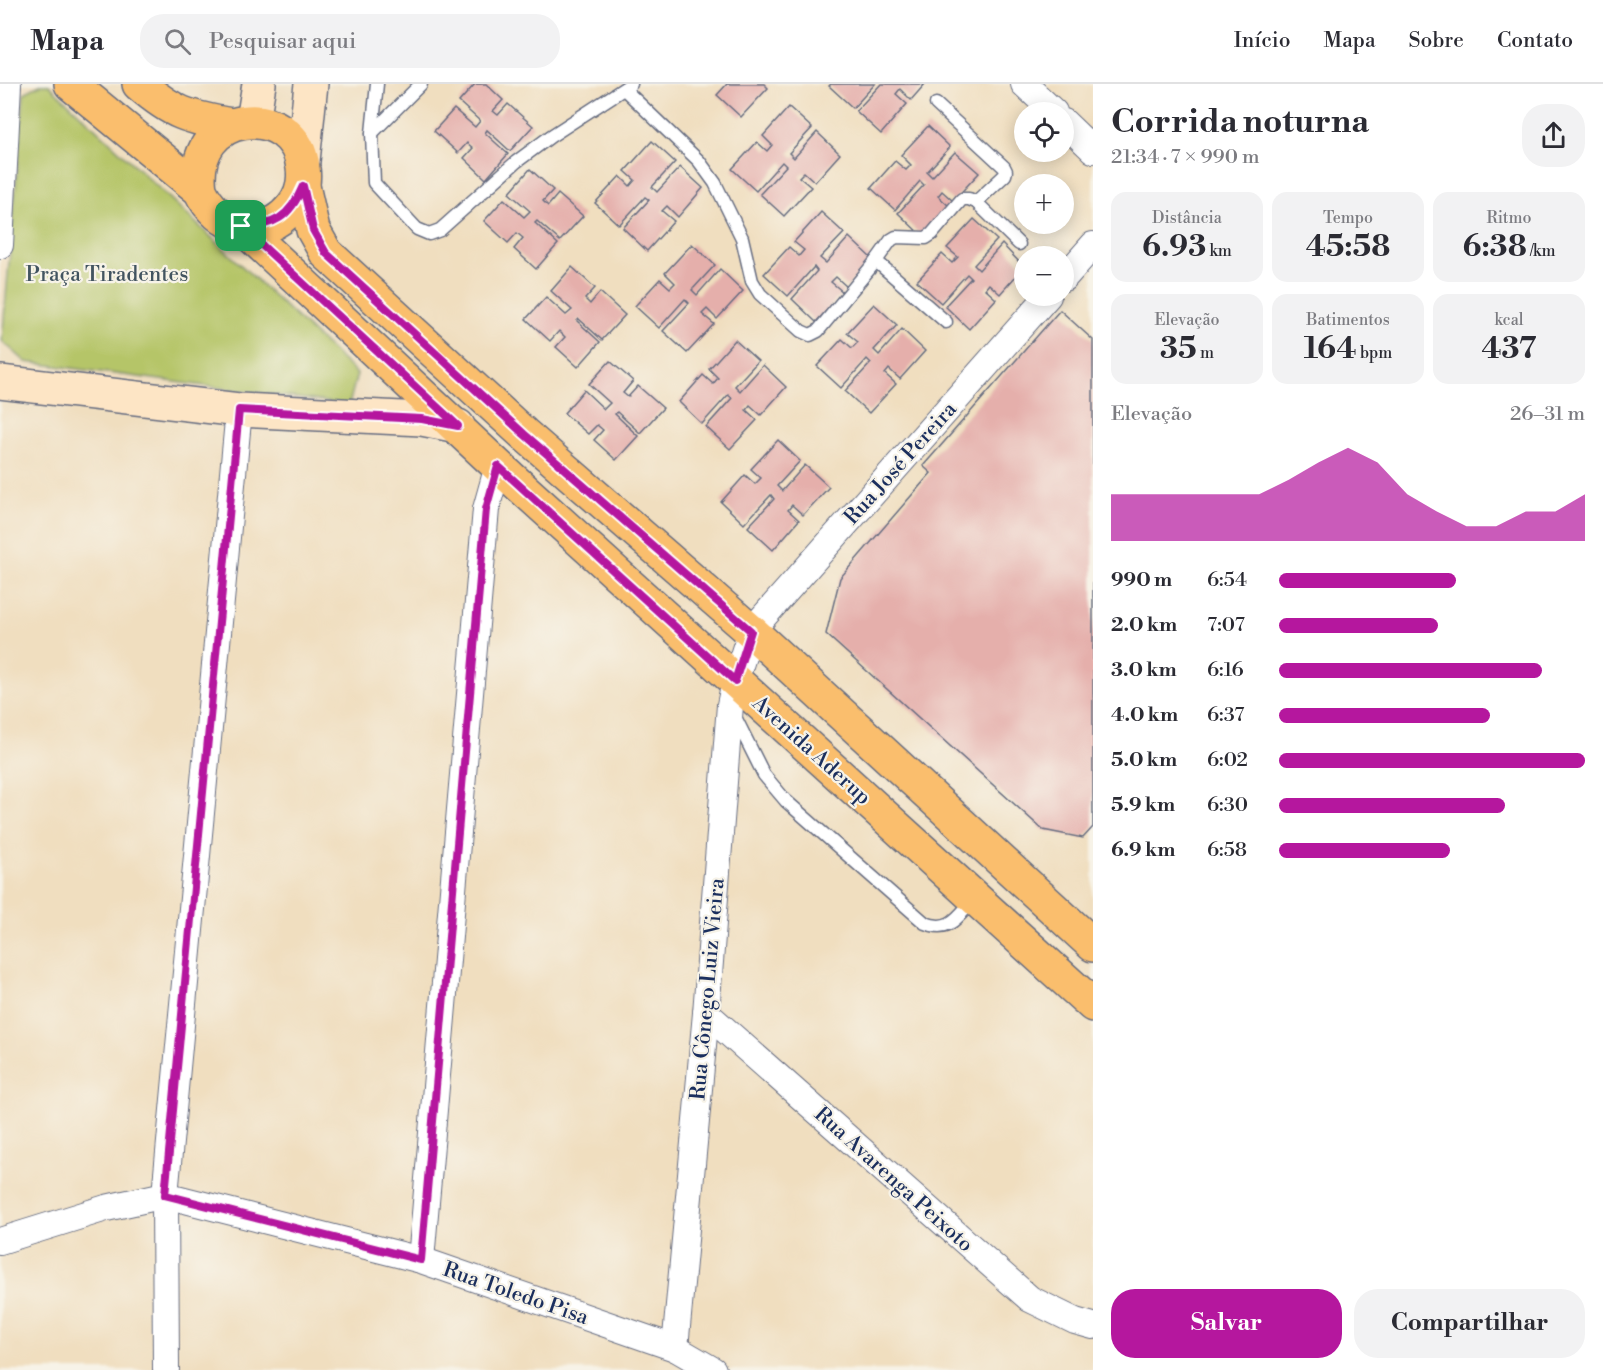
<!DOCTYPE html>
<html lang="pt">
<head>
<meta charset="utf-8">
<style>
	:root { --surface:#fff; --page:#f2f2f3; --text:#2b2b33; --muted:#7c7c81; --line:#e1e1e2; --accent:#b5179e }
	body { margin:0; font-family:"Libre Bodoni",serif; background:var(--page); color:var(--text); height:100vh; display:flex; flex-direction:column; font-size:22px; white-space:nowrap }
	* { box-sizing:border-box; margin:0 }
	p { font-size:20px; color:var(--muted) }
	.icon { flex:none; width:33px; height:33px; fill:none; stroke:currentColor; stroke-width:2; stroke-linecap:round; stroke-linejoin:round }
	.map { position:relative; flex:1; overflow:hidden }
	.details { display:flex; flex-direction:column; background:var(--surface); width:510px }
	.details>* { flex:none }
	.tools { position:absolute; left:1014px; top:18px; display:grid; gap:12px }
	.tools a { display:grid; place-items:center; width:60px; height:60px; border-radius:50%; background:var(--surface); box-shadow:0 3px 15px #0003; font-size:30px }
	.pin { position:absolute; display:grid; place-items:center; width:51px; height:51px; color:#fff; margin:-26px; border-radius:12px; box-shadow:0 3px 9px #0006 }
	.round { display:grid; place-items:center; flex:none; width:63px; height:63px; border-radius:24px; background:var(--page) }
	.overview { display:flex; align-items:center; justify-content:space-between; height:102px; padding:0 18px }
	h1 { font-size:33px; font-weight:700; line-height:45px }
	.figures { display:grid; grid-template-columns:repeat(3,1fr); gap:9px; height:102px; padding:6px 18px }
	.figures div { display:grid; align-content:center; border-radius:15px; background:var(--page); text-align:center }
	.figures b { font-size:30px; font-weight:700 }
	.figures small { font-size:16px; font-weight:400 }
	.figures p { font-size:16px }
	.chart { height:168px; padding:12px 18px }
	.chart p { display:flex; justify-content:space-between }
	.chart svg { width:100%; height:108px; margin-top:6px; fill:var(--accent); opacity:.7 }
	.action { display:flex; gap:12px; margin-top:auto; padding:12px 18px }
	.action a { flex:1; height:69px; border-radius:24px; background:var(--accent); color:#fff; font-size:24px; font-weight:700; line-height:69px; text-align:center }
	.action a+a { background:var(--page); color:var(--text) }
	ul { padding:0 18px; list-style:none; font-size:20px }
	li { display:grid; grid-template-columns:96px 72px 1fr; align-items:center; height:45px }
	li i { height:15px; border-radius:8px; background:var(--accent) }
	header { display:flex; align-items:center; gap:36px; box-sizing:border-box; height:84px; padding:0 30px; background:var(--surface); border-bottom:2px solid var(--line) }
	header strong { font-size:28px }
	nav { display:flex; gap:33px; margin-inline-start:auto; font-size:21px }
	.search { width:420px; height:54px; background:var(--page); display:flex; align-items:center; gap:15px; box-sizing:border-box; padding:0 21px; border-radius:24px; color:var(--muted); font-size:22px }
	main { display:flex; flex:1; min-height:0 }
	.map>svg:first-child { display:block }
	.green { fill:#b5c567; stroke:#687a62; stroke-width:1.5 }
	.building { fill:#e5afab }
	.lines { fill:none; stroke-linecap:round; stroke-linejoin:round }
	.lane-casing { stroke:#666c80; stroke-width:15 }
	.street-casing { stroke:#666c80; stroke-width:28 }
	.secondary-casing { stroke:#666c80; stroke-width:36 }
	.primary-casing { stroke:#666c80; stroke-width:36 }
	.lane { stroke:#fff; stroke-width:12 }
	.street { stroke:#fff; stroke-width:26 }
	.secondary { stroke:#fde5c5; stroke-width:33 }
	.primary { stroke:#fabe6d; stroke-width:33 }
	.route-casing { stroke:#fff; stroke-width:12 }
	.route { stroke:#b5179e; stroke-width:8 }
	.labels { text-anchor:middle; stroke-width:4.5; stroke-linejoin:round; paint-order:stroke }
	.park-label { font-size:21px; fill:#425460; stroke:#f7f3e8 }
	.street-label { font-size:21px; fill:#1b2f5e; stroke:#f7f3e8 }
</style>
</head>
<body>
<header>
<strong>Mapa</strong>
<div class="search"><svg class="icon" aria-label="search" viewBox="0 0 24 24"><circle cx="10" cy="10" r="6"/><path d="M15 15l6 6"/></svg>Pesquisar aqui</div>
<nav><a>Início</a><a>Mapa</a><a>Sobre</a><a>Contato</a></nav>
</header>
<main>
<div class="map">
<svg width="1093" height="1286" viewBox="0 0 1093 1286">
	<rect width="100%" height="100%" fill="#f7f3e8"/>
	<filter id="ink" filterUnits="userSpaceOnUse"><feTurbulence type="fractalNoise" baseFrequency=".0167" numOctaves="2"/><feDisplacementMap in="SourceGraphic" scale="12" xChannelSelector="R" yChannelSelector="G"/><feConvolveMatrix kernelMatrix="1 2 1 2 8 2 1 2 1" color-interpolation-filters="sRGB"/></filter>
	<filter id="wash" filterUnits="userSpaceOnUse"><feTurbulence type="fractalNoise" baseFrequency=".008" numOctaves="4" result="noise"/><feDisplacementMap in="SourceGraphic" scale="24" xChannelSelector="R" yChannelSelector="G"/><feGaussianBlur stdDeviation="1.35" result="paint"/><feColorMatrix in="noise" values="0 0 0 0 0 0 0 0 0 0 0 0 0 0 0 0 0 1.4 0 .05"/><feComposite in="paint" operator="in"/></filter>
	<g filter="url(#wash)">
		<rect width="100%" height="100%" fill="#f0debf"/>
		<polygon class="green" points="42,0 48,0 357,290 349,321 26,278 2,257 24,9"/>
		<g id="blocks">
			<g class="building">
				<polygon points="475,0 486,0 503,16 493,27 498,31 508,20 533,42 510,67 487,46 485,49 508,70 486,95 464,74 473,64 467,59 458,69 434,47 454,25 475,43 480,37 459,18"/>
				<polygon points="727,0 764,0 768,4 741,33 717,11"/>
				<polygon points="831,0 875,0 853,24 829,2"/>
				<polygon points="881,0 925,0 911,16 900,5 896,10 907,20 881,50 856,27"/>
				<polygon points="789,23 812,44 789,69 794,74 817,48 840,70 815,98 804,88 799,93 811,103 784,132 760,110 786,82 782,78 756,107 732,85 757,58 767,67 772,61 763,52"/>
				<polygon points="928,42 950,63 927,88 932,93 955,68 979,89 953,117 942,107 938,112 949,122 922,152 898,129 924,101 920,97 895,126 871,104 895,77 906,86 911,81 901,71"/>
				<polygon points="652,57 675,78 652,103 657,108 680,83 703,104 678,133 667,122 662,127 674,137 647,167 623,144 649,116 645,113 619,141 595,119 620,92 630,102 635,96 625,87"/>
				<polygon points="530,85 553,106 543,117 548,122 558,110 583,132 560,157 537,137 535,139 558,160 536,185 514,165 523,154 517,149 508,159 484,137 504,115 524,133 530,127 509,109"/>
				<polygon points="821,128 844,149 820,174 826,179 849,153 872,175 847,203 836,193 831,198 843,208 816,238 792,215 817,187 814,183 788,212 764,190 789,163 799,172 804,166 794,158"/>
				<polygon points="974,135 997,156 974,181 979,186 1002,160 1024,183 1000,210 989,200 985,205 996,215 969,245 945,222 971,194 967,190 941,219 917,197 942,170 952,179 958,173 947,164"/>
				<polygon points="692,160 715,181 692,206 697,211 720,185 743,207 717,235 707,225 702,230 714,240 687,269 663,247 689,219 685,215 659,244 635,222 660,195 670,204 675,199 665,189"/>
				<polygon points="572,183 595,204 585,215 590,220 600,208 625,231 602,256 579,235 577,237 600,258 578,283 556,263 565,253 559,247 550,257 526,235 546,213 566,231 572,226 551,207"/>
				<polygon points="874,220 897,241 874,266 879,271 902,245 925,267 900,295 889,285 885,290 896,300 869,329 845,307 871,279 867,275 841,304 817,282 842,255 852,264 858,258 847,249"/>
				<polygon points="1060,226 1093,256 1093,743 1083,754 1043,746 826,550 840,494 931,389 923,382"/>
				<polygon points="735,256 758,277 735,302 740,307 763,281 786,303 761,331 750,321 746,326 757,336 730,365 706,343 732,314 728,311 702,340 679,318 703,291 713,300 718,294 709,285"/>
				<polygon points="610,277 633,297 623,309 628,313 638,302 663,324 640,349 617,328 615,330 638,352 616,376 594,356 603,346 597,341 588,350 564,329 584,306 604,325 610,319 589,300"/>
				<polygon points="778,356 800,377 777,402 782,407 805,381 829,403 803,431 792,421 788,426 799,436 773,466 748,443 774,415 771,411 744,440 721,418 745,391 755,400 761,394 751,385"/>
			</g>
		</g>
	</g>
	<g filter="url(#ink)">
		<use href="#blocks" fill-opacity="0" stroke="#666c80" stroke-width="1.5"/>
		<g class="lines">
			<defs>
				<g id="lane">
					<polyline points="377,0 372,49 374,99 417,145 429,150 440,146 516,78 551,52 631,0"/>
					<polyline points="624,5 699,77 715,99 742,154 752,197 760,210 801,247 810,251 818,247 876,177 891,156 896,153 926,154 932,150 962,115 969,115 976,118 1019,160"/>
					<polyline points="936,20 1004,83 1006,87 1005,91 976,118"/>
					<polyline points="372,49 421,0"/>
					<polyline points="876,177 946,238"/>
					<path d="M734 631 764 691 786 717 925 839C951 849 958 832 975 814"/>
				</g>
				<g id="street">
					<polyline points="1024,0 1054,28"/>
					<polyline points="1064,38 1093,66"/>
					<polyline points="0,161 8,0"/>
					<polyline points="1064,194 1093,161"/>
					<polyline points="706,929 1030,1215 1075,1237 1093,1242"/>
					<polyline points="0,1157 106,1124 165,1111 421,1176 675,1264 713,1286"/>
					<polyline points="421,1176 486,425 498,382"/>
					<polyline points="675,1264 706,929 730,621 735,597 751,547 1048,212"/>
					<polyline points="166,1286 165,1111 239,326"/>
				</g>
				<g id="secondary">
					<polyline points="253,37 259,0"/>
					<polyline points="303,77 311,0"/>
					<polyline points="0,298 239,326 422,335 458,342"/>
				</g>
				<g id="primary">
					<path d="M71 0 200 106C218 145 263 159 292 123 301 112 305 98 303 84 296 16 188 23 200 106"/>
					<path d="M139 0C174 30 187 33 232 41"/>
					<polyline points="303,102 313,146 326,169 524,350 751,547 1093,861"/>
					<polyline points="241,142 498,382 1093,921"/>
				</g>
			</defs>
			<use href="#lane" class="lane-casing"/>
			<use href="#street" class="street-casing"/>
			<use href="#secondary" class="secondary-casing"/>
			<use href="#primary" class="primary-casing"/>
			<use href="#lane" class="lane"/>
			<use href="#street" class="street"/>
			<use href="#secondary" class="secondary"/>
			<use href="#primary" class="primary"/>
		</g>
	</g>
	<g class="lines" filter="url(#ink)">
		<defs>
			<path id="route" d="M303 102 313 146 326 169 524 350 751 547 735 597 498 382 486 425 421 1176 165 1111 239 326 422 335 458 342 241 142C274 143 290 133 303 102Z"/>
		</defs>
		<use href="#route" class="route-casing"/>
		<use href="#route" class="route"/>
	</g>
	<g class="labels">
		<g class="park-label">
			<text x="107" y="197">Praça Tiradentes</text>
		</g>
		<g class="street-label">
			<text transform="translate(900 379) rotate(-48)" y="7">Rua José Pereira</text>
			<text transform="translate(812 666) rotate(42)" y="7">Avenida Aderup</text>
			<text transform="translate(707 905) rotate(-85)" y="7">Rua Cônego Luiz Vieira</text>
			<text transform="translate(894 1095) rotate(42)" y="7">Rua Avarenga Peixoto</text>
			<text transform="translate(516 1209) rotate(19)" y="7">Rua Toledo Pisa</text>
		</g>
	</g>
</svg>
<div class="tools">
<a><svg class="icon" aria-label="locate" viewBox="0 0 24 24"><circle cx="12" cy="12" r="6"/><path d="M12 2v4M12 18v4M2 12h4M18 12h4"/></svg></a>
<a>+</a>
<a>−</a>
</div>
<div class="pin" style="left:241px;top:142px;background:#1e9e55"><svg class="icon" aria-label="arrive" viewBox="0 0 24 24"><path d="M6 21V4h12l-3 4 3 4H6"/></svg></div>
</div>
<section class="details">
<div class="overview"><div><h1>Corrida noturna</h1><p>21:34 · 7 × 990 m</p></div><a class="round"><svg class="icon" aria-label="share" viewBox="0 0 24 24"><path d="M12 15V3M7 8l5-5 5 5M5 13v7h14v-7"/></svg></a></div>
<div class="figures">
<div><p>Distância</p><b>6.93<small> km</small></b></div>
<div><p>Tempo</p><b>45:58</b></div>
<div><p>Ritmo</p><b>6:38<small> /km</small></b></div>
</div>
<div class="figures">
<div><p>Elevação</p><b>35<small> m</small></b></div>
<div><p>Batimentos</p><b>164<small> bpm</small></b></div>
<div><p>kcal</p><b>437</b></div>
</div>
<div class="chart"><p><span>Elevação</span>26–31 m</p>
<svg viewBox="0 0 160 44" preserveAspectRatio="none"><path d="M0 44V25L10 25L20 25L30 25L40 25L50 25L60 19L70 12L80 6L90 12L100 25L110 32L120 38L130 38L140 32L150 32L160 25V44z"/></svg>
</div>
<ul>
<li><b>990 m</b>6:54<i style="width:58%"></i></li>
<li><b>2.0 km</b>7:07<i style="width:52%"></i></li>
<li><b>3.0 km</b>6:16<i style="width:86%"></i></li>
<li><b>4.0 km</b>6:37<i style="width:69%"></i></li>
<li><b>5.0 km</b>6:02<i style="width:100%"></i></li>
<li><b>5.9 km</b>6:30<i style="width:74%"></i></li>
<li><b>6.9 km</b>6:58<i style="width:56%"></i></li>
</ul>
<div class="action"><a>Salvar</a><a>Compartilhar</a></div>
</section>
</main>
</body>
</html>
